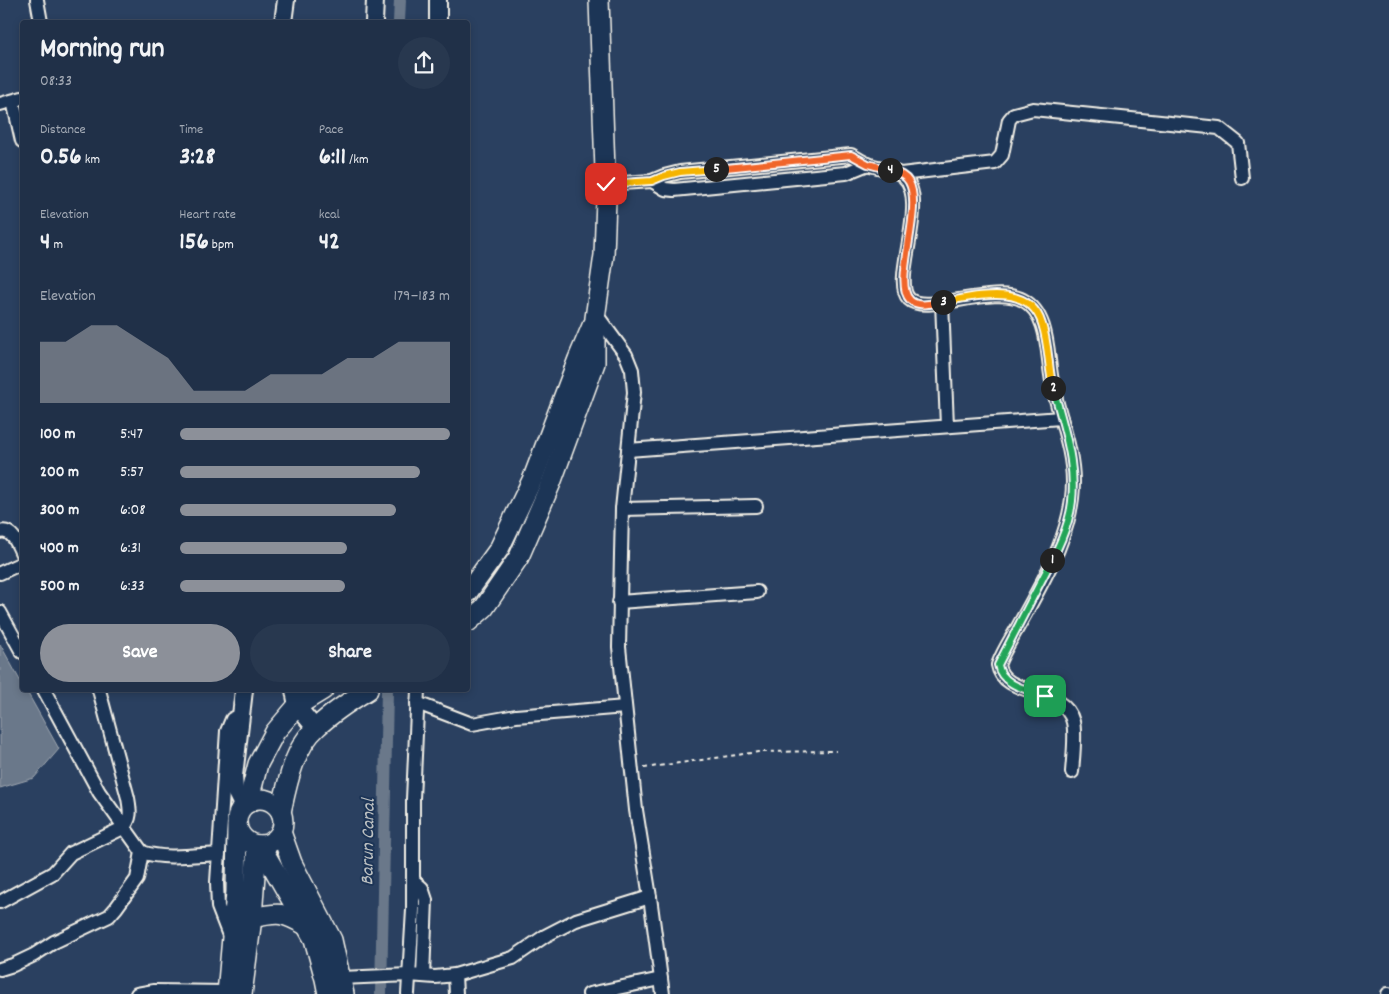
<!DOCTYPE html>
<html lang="en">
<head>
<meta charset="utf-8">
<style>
	:root { --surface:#203048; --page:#28384f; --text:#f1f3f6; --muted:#a2a9b4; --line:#3d4b60; --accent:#8c9099 }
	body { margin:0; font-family:Dekko,sans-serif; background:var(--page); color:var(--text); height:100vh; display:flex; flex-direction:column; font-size:19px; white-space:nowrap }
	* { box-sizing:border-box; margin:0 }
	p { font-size:16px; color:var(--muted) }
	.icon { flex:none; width:28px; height:28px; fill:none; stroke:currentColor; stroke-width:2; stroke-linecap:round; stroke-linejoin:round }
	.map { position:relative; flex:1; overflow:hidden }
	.side { position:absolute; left:20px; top:20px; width:450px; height:672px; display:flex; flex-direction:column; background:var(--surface); border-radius:5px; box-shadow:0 2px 8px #0003,0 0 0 1px var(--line) }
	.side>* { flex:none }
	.pin { position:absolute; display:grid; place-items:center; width:42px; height:42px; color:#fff; margin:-21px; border-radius:10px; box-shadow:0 2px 8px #0006 }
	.km { position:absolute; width:25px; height:25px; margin:-12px; border-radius:50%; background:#222; color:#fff; font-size:14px; line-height:25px; text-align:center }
	.round { display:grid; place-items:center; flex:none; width:52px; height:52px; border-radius:26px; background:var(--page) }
	.overview { display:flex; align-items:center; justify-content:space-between; height:85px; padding:0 20px }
	h1 { font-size:28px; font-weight:700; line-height:38px }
	.stats { display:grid; grid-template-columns:repeat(3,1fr); gap:8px; height:85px; padding:5px 20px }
	.stats div { display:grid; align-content:center }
	.stats b { font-size:25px; font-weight:700 }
	.stats small { font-size:14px; font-weight:400 }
	.stats p { font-size:14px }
	.chart { height:140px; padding:10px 20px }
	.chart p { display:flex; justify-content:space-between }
	.chart svg { width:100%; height:90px; margin-top:5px; fill:var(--accent); opacity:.7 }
	.cta { display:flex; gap:10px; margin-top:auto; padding:10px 20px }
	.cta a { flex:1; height:58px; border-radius:30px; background:var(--accent); color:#fff; font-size:20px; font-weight:700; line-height:58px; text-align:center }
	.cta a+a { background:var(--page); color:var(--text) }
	ul { padding:0 20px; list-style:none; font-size:16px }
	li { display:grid; grid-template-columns:80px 60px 1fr; align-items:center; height:38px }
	li i { height:12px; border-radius:6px; background:var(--accent) }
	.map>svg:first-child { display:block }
	.water { fill:#6a788a; stroke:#a1a8b0 }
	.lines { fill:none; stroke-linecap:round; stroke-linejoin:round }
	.canal { stroke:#6a788a; stroke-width:12 }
	.minor-casing { stroke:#f4f1e8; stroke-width:16 }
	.major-casing { stroke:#f4f1e8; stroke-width:20 }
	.highway-casing { stroke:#f4f1e8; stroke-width:22 }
	.path { stroke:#f4f1e8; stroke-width:2; stroke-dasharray:4 4; stroke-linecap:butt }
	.minor { stroke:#1d3557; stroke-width:12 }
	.major { stroke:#1d3557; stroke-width:16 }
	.highway { stroke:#1d3557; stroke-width:19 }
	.split-1-casing { stroke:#fff; stroke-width:10 }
	.split-2-casing { stroke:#fff; stroke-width:10 }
	.split-3-casing { stroke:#fff; stroke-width:10 }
	.split-4-casing { stroke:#fff; stroke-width:10 }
	.split-5-casing { stroke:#fff; stroke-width:10 }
	.split-6-casing { stroke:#fff; stroke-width:10 }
	.split-1 { stroke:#22a559; stroke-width:6 }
	.split-2 { stroke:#22a559; stroke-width:6 }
	.split-3 { stroke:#f5b400; stroke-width:6 }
	.split-4 { stroke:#f0652b; stroke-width:6 }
	.split-5 { stroke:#f0652b; stroke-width:6 }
	.split-6 { stroke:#f5b400; stroke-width:6 }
	.labels { text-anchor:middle; stroke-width:4; stroke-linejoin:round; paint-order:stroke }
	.water-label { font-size:19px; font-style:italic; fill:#bdc1c2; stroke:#1d3557 }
</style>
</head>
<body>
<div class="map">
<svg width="1389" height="994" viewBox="0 0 1389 994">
	<rect width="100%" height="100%" fill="#2a4060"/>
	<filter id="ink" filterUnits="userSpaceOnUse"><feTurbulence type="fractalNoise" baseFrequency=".02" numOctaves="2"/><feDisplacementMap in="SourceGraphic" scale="10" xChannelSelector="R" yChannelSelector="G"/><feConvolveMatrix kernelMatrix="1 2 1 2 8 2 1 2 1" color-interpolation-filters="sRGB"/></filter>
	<g filter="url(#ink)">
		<polygon class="water" points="0,644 22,684 22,690 26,690 59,749 34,778 0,788"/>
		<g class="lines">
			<g class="canal">
				<polyline points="399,22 400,0"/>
				<polyline points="381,994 387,690"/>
			</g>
			<defs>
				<g id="minor">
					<polyline points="37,0 41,22"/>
					<polyline points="13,101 22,141"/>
					<polyline points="0,104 22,98"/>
					<polyline points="901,174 995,163 1002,155 1009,120 1014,114 1033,109 1219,128 1238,143 1242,178"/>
					<polyline points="652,181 665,189 674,190 846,173 868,164"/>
					<path d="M606 184 652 181 664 176 680 172 851 155C857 158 862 162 868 164 879 169 893 168 903 176 931 200 890 280 909 299 925 315 994 284 1023 300 1048 313 1047 351 1051 375 1056 411 1073 445 1073 482 1073 533 1043 581 1019 625 1012 638 1003 651 998 665 1003 698 1064 685 1073 722 1076 735 1073 758 1072 772"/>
					<polyline points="942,302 947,426"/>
					<polyline points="596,314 626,355 632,370 634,392 622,509 619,647 636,810 650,897 663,994"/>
					<polyline points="628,450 1061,418"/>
					<polyline points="622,509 756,506"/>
					<path d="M0 532C12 528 18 545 22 554"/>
					<polyline points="0,573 22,563"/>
					<polyline points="619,602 757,592"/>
					<polyline points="0,612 22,652"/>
					<path d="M44 690 99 792 142 852C165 860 195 855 219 854"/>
					<polyline points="417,703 472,724 516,716 625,707"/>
					<polyline points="413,880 422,888 426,900 423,976"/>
					<path d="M0 902 53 873 71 853 123 828C132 818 130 810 128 798L99 690"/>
					<polyline points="230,938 218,907 217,882 227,731 232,719 241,715"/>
					<polyline points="0,969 13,965 34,955 54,942 109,916 116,908 137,879 142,852"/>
					<polyline points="455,975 456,994"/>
					<polyline points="341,978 409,975 435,977 455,975 513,958 545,936 576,920 650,897"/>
					<polyline points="137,994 154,991 227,992"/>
					<polyline points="408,994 413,910 413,799 418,690"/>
					<polyline points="589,994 661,979"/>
					<polyline points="1388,994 1389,994"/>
				</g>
				<g id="major">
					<polyline points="438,0 438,22"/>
					<polyline points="283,22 286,0"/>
					<polyline points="374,22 375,0"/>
					<polyline points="294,690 297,706 315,728"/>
					<polyline points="243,807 235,791 234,776 244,690"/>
				</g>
				<g id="highway">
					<polyline points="468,592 499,549 533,478 578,359 592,326"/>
					<polyline points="468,622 484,608 519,557 551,483 595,363 595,318 604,255 606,199 599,0"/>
					<circle cx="260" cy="822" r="23"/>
					<polyline points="248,803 258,764 275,732 297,706 323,690"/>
					<path d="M281 812C287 784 294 747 317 727 332 713 350 701 368 690"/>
					<polyline points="281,832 292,863 332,940 344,994"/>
					<polyline points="260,845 314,939 325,979 328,994"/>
					<path d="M252 918C279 912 283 912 307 926"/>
					<polyline points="227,994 236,892 237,826"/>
					<polyline points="242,994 252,918 257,845"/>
				</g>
			</defs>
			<use href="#minor" class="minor-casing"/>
			<use href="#major" class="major-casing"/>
			<use href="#highway" class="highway-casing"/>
			<polyline class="path" points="644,768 758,752 836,751"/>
			<use href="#minor" class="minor"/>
			<use href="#major" class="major"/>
			<use href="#highway" class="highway"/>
		</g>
	</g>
	<g class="lines" filter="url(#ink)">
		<defs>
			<path id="split-1" d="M1045 696C1028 690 1001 685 998 665L1052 560"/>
			<path id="split-2" d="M1052 560C1058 548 1064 535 1068 521 1081 478 1065 430 1053 388"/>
			<path id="split-3" d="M943 302C975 297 1029 281 1042 324 1049 345 1048 367 1053 388"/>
			<path id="split-4" d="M890 170C898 173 905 175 909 182 924 209 892 283 910 300 918 308 933 303 943 302"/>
			<polyline id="split-5" points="716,169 851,155 868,164 890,170"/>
			<polyline id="split-6" points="606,184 652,181 664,176 680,172 716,169"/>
		</defs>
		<use href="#split-1" class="split-1-casing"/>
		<use href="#split-2" class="split-2-casing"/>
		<use href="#split-3" class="split-3-casing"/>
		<use href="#split-4" class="split-4-casing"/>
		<use href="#split-5" class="split-5-casing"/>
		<use href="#split-6" class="split-6-casing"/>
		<use href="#split-1" class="split-1"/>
		<use href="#split-2" class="split-2"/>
		<use href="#split-3" class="split-3"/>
		<use href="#split-4" class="split-4"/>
		<use href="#split-5" class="split-5"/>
		<use href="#split-6" class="split-6"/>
	</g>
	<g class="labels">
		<g class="water-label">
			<text transform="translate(366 842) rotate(-89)" y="7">Barun Canal</text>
		</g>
	</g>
</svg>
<div class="pin" style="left:1045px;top:696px;background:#1e9e55"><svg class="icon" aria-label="arrive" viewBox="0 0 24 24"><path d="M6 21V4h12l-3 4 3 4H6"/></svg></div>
<div class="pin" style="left:606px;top:184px;background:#d93025"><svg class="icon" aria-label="check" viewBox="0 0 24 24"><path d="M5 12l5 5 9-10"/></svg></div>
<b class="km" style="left:1052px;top:560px">1</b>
<b class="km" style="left:1053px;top:388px">2</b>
<b class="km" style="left:943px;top:302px">3</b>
<b class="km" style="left:890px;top:170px">4</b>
<b class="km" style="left:716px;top:169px">5</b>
<section class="side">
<div class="overview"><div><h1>Morning run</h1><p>08:33</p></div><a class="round"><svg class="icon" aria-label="share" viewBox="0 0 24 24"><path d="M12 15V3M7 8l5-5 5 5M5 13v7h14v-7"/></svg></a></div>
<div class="stats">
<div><p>Distance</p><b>0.56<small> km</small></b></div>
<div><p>Time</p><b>3:28</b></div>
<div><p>Pace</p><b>6:11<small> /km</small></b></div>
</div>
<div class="stats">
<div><p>Elevation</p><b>4<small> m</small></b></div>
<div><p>Heart rate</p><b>156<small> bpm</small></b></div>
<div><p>kcal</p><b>42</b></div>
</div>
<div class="chart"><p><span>Elevation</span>179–183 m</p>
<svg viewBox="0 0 160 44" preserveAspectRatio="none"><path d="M0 44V14L10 14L20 6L30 6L40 14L50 22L60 38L70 38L80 38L90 30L100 30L110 30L120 22L130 22L140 14L150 14L160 14V44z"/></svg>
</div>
<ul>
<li><b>100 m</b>5:47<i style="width:100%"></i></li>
<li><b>200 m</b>5:57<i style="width:89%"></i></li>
<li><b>300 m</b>6:08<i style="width:80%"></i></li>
<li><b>400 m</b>6:31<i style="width:62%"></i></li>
<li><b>500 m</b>6:33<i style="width:61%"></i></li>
</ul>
<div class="cta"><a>Save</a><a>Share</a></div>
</section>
</div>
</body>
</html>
